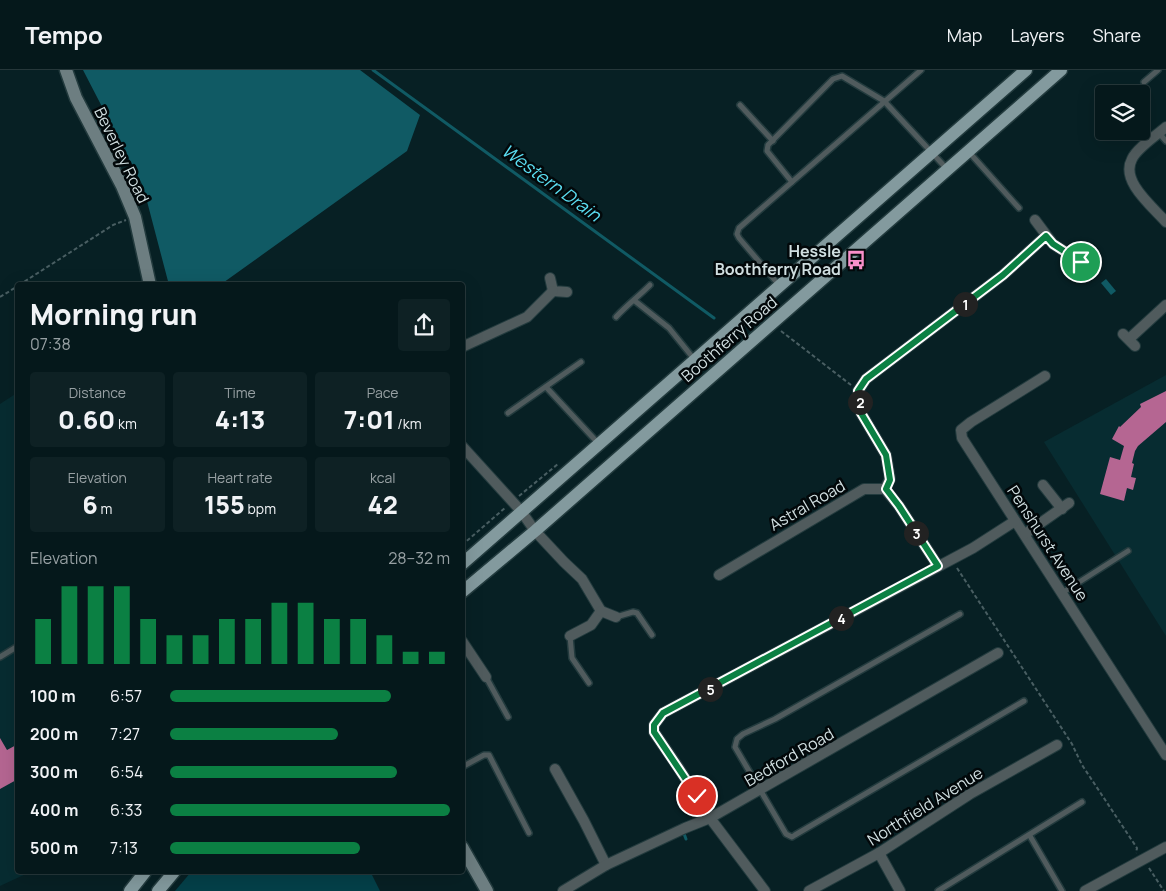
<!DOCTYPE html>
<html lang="en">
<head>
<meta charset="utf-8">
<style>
	:root { --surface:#05181b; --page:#0e2124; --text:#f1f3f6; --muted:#97a0a3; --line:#26373a; --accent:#0b8043 }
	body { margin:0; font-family:Manrope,sans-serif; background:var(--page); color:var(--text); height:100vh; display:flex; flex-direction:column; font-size:19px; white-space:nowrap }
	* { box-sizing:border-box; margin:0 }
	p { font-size:16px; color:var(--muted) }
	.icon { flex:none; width:28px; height:28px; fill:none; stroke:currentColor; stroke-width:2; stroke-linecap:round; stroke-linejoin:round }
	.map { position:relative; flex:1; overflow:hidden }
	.details { position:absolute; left:15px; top:212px; width:450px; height:592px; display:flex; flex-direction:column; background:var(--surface); border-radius:5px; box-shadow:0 5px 20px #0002,0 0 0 1px var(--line) }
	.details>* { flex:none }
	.controls { position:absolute; left:1095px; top:15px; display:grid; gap:10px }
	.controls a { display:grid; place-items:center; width:55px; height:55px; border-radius:5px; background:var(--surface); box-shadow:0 5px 20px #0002,0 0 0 1px var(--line); font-size:25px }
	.pin { position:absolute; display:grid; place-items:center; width:42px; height:42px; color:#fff; margin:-21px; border:2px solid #fff; border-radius:50%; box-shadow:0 1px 5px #0007 }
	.km { position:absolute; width:25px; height:25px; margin:-12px; border-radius:50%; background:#222; color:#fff; font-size:14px; line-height:25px; text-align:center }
	.round { display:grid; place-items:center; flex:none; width:52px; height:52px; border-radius:5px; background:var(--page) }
	.summary { display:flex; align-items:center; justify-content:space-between; height:85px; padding:0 15px }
	h1 { font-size:28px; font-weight:800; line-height:38px }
	.stats { display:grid; grid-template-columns:repeat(3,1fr); gap:8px; height:85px; padding:5px 15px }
	.stats div { display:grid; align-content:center; border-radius:5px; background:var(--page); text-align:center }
	.stats b { font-size:25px; font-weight:800 }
	.stats small { font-size:14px; font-weight:400 }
	.stats p { font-size:14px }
	.chart { height:140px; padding:10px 15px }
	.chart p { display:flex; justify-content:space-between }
	.chart svg { width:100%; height:90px; margin-top:5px; stroke:var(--accent); stroke-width:6 }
	ul { padding:0 15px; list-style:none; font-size:16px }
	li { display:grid; grid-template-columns:80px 60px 1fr; align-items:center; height:38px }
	li i { height:12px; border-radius:6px; background:var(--accent) }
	header { display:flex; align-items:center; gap:30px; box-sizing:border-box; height:70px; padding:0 25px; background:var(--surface); border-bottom:1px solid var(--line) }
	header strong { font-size:24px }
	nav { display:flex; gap:28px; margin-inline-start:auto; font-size:18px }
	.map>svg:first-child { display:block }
	.built { fill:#072c31 }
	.green { fill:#044049 }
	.water { fill:#105a64 }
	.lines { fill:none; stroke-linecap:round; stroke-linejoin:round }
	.stream { stroke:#105a64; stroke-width:3 }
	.building { fill:#b56692 }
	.lane-casing { stroke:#233b3e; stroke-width:8 }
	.street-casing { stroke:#233b3e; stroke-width:12 }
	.secondary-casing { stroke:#233b3e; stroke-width:15 }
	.primary-casing { stroke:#233b3e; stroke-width:15 }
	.path { stroke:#495e62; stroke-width:2; stroke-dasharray:4 2.5; stroke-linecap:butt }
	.lane { stroke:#505b5d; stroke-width:5 }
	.street { stroke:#505b5d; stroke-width:10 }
	.secondary { stroke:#6d7e81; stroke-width:12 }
	.primary { stroke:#839a9e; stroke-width:12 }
	.route-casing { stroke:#fff; stroke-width:10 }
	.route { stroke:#0b8043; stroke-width:6 }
	.labels { text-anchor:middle; stroke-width:5; stroke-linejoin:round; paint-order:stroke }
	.street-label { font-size:16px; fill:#d0dee0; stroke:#02080a }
	.poi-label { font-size:16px; font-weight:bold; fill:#d0dee0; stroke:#02080a; text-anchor:end }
	.water-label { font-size:18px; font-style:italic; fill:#5adcf0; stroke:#02080a }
</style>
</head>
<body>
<header>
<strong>Tempo</strong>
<nav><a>Map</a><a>Layers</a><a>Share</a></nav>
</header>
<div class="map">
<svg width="1166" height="821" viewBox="0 0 1166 821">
	<rect width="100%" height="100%" fill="#072024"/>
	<g class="built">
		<polygon points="1166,305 1166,566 1044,372"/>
		<polygon points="17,323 18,802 28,803 0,816 0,334"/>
	</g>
	<polygon class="green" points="191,802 371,803 380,821 175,821"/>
	<g class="water">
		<polygon points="83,0 360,0 420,45 407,81 220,215 169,215 143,116"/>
		<polygon points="1106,209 1116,221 1111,225 1101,213"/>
	</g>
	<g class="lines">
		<g class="stream">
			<polyline points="373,0 714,248"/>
			<polyline points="683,761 686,769"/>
		</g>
	</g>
	<g class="building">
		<polygon points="1166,321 1166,352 1138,376 1135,381 1132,393 1134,394 1131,407 1136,408 1133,420 1127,418 1124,431 1100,424 1110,387 1120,390 1124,376 1112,369 1119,356 1120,357 1141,337 1140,334"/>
		<polygon points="0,668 7,680 18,674 18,709 0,719"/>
	</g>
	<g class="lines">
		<defs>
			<g id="lane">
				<polyline points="1144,12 1158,0"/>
				<polyline points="740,35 773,71"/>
				<polyline points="1159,63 1166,71"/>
				<polyline points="968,81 1019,138"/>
				<polyline points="792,112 767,81 768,75 833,9 842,6 884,31 947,99"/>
				<polyline points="779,215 739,168 737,164 739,158 921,0"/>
				<polyline points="635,231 669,258 694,289"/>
				<path d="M616 247C627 235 639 226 650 215"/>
				<polyline points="546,317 598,373"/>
				<polyline points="508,343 581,292"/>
				<polyline points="1062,523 1128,481"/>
				<polyline points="960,544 775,649 743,664 737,669 735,677 786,764 792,767 795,765 1024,631"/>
				<polyline points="616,547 633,542 637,543 652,565"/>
				<polyline points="570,566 572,588 589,613"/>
				<polyline points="0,587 18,576"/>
				<polyline points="486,607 508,647"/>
				<polyline points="462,697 484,685 489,685 529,763"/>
				<polyline points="1030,766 1062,821"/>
				<polyline points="938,821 1082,732"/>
			</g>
			<g id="street">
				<path d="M1166 57C1157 65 1137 78 1132 89 1120 111 1152 136 1166 152"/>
				<polyline points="1035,150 1053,174 1081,192"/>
				<polyline points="550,208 553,221 567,222"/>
				<polyline points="1123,264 1135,276"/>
				<polyline points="1129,269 1166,235"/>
				<polyline points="462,277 527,247 553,221"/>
				<polyline points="1045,306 971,352 961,360 962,368 1166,685"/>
				<polyline points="462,376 521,441 535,461 564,492 582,509 601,541 591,555 570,566"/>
				<polyline points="1043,415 1062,439"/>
				<polyline points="885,419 890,409 886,385 861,343 858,321 866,309 1003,205 1046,166"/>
				<polyline points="885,419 899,436 938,496"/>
				<polyline points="1025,464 1069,433"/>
				<polyline points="719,505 864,419 885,419"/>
				<polyline points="601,541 616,547"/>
				<polyline points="462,571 486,607"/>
				<polyline points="555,699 584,751 606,795"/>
				<polyline points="879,783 900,821"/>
				<polyline points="563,821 606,795 685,758 710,748 998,583"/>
				<polyline points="765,821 710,748 678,697 654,662 654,655 663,643 973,478 1015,451"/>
				<polyline points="809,821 879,783 970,724 1057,675"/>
				<polyline points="1085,821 1166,777"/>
			</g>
			<g id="secondary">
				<polyline points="66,0 76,28 122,116 135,147 150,215"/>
				<polyline points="462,777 487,821"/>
			</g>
			<g id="primary">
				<polyline points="462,494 1026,0"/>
				<polyline points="462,522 535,461 1061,0"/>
				<polyline points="130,821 145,802"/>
				<polyline points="158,821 174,802"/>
			</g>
		</defs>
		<use href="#lane" class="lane-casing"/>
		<use href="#street" class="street-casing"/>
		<use href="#secondary" class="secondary-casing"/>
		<use href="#primary" class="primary-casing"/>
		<g class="path">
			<polyline points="19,215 113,155 126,150"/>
			<polyline points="0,227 18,216"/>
			<polyline points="781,261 851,315"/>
			<polyline points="519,426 558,394"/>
			<polyline points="462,475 506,437"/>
			<polyline points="957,498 1072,674 1082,695 1137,778 1136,783"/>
			<polyline points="1149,798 1164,821"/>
		</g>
		<use href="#lane" class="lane"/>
		<use href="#street" class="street"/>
		<use href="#secondary" class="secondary"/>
		<use href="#primary" class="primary"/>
	</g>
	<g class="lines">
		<defs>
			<polyline id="route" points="697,726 654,662 654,655 663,643 938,496 899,436 886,419 890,410 886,385 861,343 858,321 866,309 1003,205 1046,166 1053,174 1081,192"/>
		</defs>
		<use href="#route" class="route-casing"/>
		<use href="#route" class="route"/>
	</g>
	<defs>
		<symbol id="bus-bare" viewBox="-9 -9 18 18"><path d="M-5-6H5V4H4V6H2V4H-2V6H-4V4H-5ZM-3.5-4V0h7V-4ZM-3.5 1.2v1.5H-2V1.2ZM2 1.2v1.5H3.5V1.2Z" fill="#f98fca" stroke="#02080a" stroke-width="2.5" paint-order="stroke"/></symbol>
	</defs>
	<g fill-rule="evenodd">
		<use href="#bus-bare" x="842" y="176" width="28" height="28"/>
	</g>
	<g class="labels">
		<g class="street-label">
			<text transform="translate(122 85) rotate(64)" y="6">Beverley Road</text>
			<text transform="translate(729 269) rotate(-41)" y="6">Boothferry Road</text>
			<text transform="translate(807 435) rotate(-30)" y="6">Astral Road</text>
			<text transform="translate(1048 473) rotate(57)" y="6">Penshurst Avenue</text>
			<text transform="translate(789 687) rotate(-30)" y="6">Bedford Road</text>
			<text transform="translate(925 736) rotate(-32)" y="6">Northfield Avenue</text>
		</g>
		<g class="poi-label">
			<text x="841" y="187">Hessle<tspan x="841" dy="18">Boothferry Road</tspan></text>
		</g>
		<g class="water-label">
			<text transform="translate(551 113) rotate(36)" y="6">Western Drain</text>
		</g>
	</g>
</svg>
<div class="controls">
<a><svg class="icon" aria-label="layers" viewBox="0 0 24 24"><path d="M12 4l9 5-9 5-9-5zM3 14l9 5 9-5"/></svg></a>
</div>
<div class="pin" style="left:1081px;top:192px;background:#1e9e55"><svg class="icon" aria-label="arrive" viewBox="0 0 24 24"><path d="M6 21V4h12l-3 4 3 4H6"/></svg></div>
<div class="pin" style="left:697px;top:726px;background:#d93025"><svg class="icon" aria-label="check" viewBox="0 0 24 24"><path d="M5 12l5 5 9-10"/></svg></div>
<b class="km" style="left:965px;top:234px">1</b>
<b class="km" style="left:860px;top:332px">2</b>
<b class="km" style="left:916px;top:463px">3</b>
<b class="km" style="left:841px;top:548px">4</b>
<b class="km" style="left:710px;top:619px">5</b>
<section class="details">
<div class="summary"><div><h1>Morning run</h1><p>07:38</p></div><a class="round"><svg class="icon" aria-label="share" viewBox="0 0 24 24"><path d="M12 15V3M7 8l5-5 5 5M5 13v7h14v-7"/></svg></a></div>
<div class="stats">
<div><p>Distance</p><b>0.60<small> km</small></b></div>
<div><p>Time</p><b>4:13</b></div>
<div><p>Pace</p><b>7:01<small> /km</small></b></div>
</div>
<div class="stats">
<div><p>Elevation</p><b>6<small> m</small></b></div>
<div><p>Heart rate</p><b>155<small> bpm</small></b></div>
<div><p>kcal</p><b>42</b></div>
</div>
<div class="chart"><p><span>Elevation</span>28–32 m</p>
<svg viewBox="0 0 160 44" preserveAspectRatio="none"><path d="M5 44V22M15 44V6M25 44V6M35 44V6M45 44V22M55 44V30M65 44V30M75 44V22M85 44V22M95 44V14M105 44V14M115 44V22M125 44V22M135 44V30M145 44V38M155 44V38"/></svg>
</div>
<ul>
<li><b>100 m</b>6:57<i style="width:79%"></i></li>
<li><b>200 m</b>7:27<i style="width:60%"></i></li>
<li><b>300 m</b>6:54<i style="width:81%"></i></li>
<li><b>400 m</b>6:33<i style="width:100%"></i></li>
<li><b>500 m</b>7:13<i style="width:68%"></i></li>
</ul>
</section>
</div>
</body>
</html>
